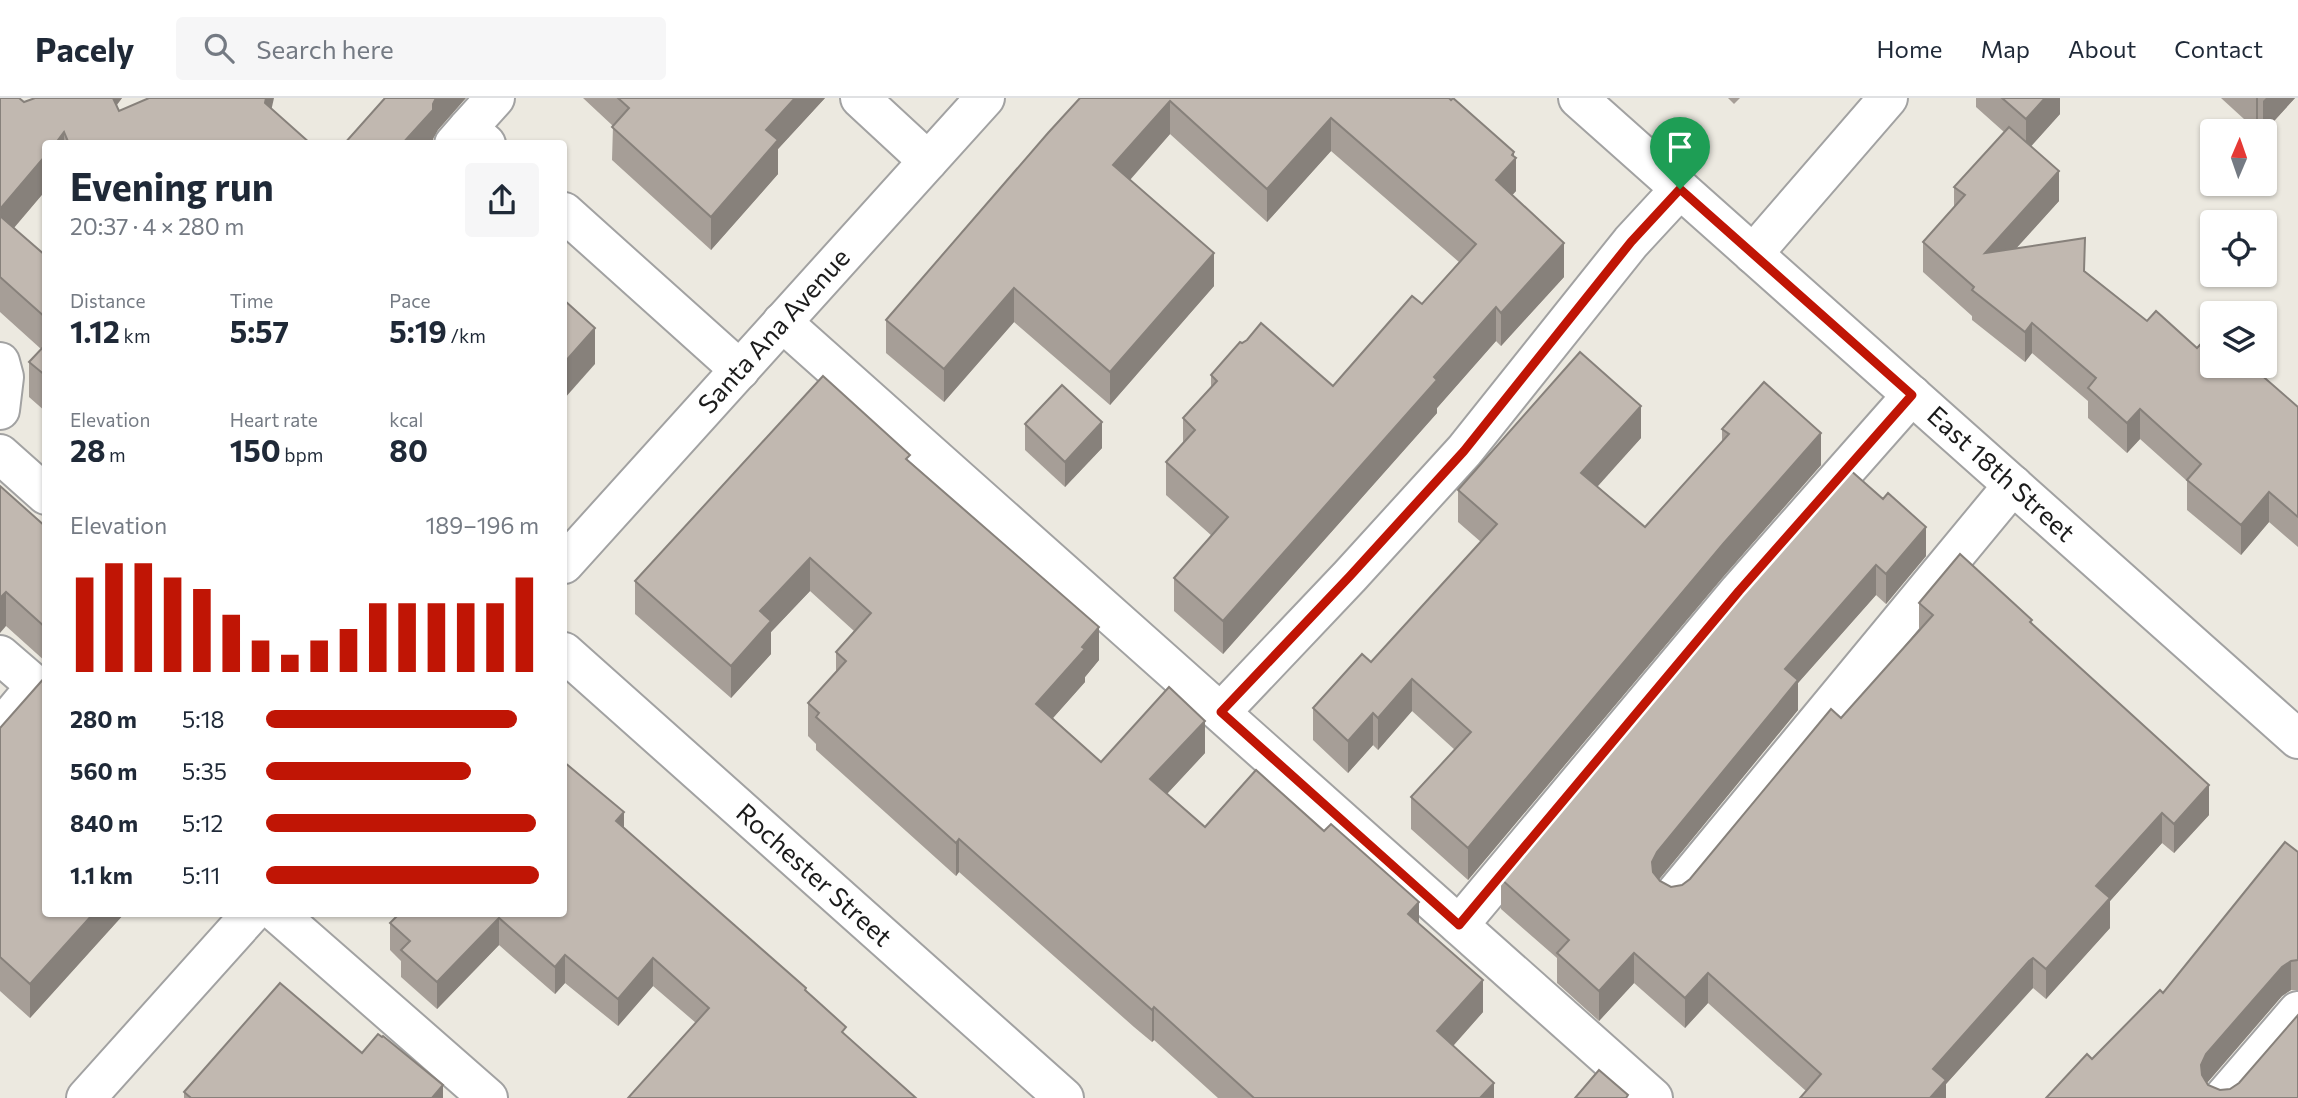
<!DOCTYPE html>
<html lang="en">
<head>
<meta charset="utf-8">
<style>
	:root { --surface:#fff; --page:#f6f6f7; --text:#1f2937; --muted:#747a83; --line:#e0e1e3; --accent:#c01505 }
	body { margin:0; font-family:Commissioner,sans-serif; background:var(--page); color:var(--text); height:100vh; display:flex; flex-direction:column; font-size:26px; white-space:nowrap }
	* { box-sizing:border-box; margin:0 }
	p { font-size:23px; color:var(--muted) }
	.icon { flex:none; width:38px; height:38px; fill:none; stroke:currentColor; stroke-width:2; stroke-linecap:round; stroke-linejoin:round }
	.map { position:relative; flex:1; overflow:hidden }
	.sheet { position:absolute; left:42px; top:42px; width:525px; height:777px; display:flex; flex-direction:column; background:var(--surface); border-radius:7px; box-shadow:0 2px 5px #0004 }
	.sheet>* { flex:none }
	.needle { width:46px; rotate:2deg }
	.fabs { position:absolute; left:2200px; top:21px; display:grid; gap:14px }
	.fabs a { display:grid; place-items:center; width:77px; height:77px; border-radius:7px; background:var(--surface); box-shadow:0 2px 5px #0004; font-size:35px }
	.pin { position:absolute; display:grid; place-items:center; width:60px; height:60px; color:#fff; margin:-72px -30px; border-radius:50% 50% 50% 0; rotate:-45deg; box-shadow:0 0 7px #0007 }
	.pin .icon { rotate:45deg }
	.round { display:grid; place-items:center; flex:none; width:74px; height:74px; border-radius:7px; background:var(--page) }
	.headline { display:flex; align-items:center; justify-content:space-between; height:119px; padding:0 28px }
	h1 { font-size:38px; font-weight:700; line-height:52px }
	.stats { display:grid; grid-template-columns:repeat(3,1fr); gap:10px; height:119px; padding:7px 28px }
	.stats div { display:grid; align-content:center }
	.stats b { font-size:30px; font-weight:700 }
	.stats small { font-size:19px; font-weight:400 }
	.stats p { font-size:19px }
	.chart { height:196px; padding:14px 28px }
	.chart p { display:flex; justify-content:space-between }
	.chart svg { width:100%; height:126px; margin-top:7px; stroke:var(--accent); stroke-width:6 }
	ul { padding:0 28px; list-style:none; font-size:23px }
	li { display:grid; grid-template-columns:112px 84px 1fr; align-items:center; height:52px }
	li i { height:18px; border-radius:9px; background:var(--accent) }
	header { display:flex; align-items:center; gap:42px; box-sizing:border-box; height:98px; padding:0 35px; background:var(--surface); border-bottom:2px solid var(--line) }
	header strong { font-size:33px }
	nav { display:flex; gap:38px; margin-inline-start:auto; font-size:24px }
	.search { width:490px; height:63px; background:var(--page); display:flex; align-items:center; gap:18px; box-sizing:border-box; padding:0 24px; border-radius:7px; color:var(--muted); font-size:26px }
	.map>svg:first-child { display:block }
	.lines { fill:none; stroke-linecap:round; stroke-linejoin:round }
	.minor-casing { stroke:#a2a2a2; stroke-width:42 }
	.minor { stroke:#fff; stroke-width:38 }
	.wall { fill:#a69e97 }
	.shaded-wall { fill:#87817b }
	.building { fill:#c1b8b0; stroke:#87817b; stroke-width:2 }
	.route-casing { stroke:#fff; stroke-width:14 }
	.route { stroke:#c01505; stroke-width:9 }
	.labels { text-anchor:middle; stroke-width:6; stroke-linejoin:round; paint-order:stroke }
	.street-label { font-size:26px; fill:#1b1b1b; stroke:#fff }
</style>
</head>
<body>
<header>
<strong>Pacely</strong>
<div class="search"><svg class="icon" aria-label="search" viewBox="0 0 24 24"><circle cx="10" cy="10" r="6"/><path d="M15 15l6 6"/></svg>Search here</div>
<nav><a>Home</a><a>Map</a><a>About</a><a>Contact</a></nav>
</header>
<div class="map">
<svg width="2298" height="1000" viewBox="0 0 2298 1000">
	<rect width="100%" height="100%" fill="#ece9e0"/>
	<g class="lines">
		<defs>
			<g id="minor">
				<polyline points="860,0 928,63"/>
				<polyline points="1578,0 2298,641"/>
				<polyline points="468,30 495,0"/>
				<polyline points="454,46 468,30 486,46"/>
				<polyline points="564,114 740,272"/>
				<polyline points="1753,156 1888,0"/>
				<polyline points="782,224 1653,1000"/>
				<polyline points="0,264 4,279 0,312"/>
				<polyline points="0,356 46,397"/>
				<polyline points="564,466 985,0"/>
				<polyline points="564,554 1064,1000"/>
				<polyline points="0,557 36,588 0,631"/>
				<polyline points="1221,614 1350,478 1464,353 1631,144 1680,91"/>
				<polyline points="1674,797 2013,387"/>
				<polyline points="278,816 488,1000"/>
				<polyline points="1459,827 1739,493 1912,297"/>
				<polyline points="86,1000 251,816"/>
				<polyline points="2223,1000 2298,913"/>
			</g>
		</defs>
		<use href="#minor" class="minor-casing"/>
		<use href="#minor" class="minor"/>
	</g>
	<g class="wall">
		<polygon points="0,0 24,4 122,0 117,7 119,13 272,11 311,46 46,46 46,92 14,130 46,158 46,314 29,299 29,264 41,251 0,214"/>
		<polygon points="583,0 825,0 778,51 778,76 711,152 612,62 613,28"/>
		<polygon points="1080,0 1449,0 1514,59 1516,93 1512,97 1564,179 1501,248 1496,243 1437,310 1437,315 1223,556 1174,513 1174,480 1212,438 1166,397 1166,364 1183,345 1183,320 1211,289 1211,277 1242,245 1333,288 1422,206 1459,164 1331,53 1267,124 1170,36 1130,82 1214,188 1110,307 1014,224 944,304 886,255 886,222"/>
		<polygon points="1728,0 1740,0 1734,6"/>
		<polygon points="1976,0 2060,0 2060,16 2031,48 2059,103 2016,150 2085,173 2147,223 2197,250 2252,268 2298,309 2298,449 2269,424 2241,457 2187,412 2187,383 2140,341 2127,355 2088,320 2088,303 2032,255 2025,264 1972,222 1972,218 1923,174 1923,144 1954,109 1954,89 2004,34 1976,9"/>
		<polygon points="2221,0 2295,0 2264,34 2260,33 2258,31 2256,32"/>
		<polygon points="1025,326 1102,350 1065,389 1025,352"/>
		<polygon points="1722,331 1821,367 1723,479 1468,782 1411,731 1411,699 1455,652 1412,613 1378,652 1373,647 1348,675 1313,642 1313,610 1371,564 1481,444 1458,424 1458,392 1641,340 1597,388 1645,429 1722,344"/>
		<polygon points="910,365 1099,562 1085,579 1085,584 1053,620 1101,664 1205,655 1167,696 1205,729 1419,825 1483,914 1453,948 1494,1000 1218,1000 1154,942 1152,944 1134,929 959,774 956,778 816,652 816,646 808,638 808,605 836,574 836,554 854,533 810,493 771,534 771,556 731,600 635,516 635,483"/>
		<polygon points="0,388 46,429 46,564 6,528"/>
		<polygon points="1926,458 1886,506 1876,497 1798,585 1798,612 1658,782 1660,783 1671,789 1682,787 1690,781 1841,620 1919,532 1919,505 2032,526 2209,717 2174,755 2162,745 2110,803 2110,830 2046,901 2033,890 2029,893 1946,986 1946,1000 1806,993 1708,905 1685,930 1634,885 1599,923 1557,885 1557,860 1501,811 1501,781 1756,477"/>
		<polygon points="0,630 46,816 124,816 30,920 0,893"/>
		<polygon points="624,730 806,890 696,925 653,888 618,928 565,885 555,896 499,847 437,911 401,879 401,863 390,852 390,825"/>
		<polygon points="2298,754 2298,892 2291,892 2282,898 2207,985 2208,987 2220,992 2298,1000 2046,1000 2092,961 2163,895"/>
		<polygon points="362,955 443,1000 184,1000 184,994"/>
	</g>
	<g class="shaded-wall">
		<polygon points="107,0 122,0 107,19"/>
		<polygon points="266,0 274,0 265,40 265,5"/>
		<polygon points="436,0 466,0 438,32 433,41 433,46 402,46 433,6"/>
		<polygon points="795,0 825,0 778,51 778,76 711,152 711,119 766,32"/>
		<polygon points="2045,0 2060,0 2060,16 2026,54 2026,21"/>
		<polygon points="2256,0 2258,0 2258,31 2256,32"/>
		<polygon points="2266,0 2295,0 2264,34 2263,33 2263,3"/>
		<polygon points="1170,3 1170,36 1113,101 1113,67"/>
		<polygon points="1331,20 1331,53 1267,124 1267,91"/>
		<polygon points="64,34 64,46 55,46"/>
		<polygon points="1514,54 1514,62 1516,60 1516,93 1496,115 1496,82"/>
		<polygon points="46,57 46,92 0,146 0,111"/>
		<polygon points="2059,73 2059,103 1985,185 1985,155"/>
		<polygon points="1564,145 1564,179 1501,248 1501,215"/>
		<polygon points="1214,155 1214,188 1110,307 1110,274"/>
		<polygon points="1014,190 1014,224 944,304 944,271"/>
		<polygon points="1496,209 1496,243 1437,310 1437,315 1223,556 1223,523"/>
		<polygon points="2032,225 2032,255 2025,264 2025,234"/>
		<polygon points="595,230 595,266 564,301 564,265"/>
		<polygon points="1641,308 1641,340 1581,407 1581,375"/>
		<polygon points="2140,311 2140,341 2127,355 2127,325"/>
		<polygon points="1102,324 1102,350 1065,389 1065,364"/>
		<polygon points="1821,335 1821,367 1723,479 1468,782 1468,750 1723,446"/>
		<polygon points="2269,394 2269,424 2241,457 2241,427"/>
		<polygon points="1926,429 1926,458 1886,506 1886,476"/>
		<polygon points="810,460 810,493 771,534 771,556 731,600 731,568 760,513"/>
		<polygon points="1876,467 1876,497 1798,585 1798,612 1657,784 1652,794 1652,764 1657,754 1785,571"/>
		<polygon points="6,494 6,528 0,535 0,500"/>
		<polygon points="1099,529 1099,562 1085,579 1085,584 1036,639 1036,606 1082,549"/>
		<polygon points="1412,581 1412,613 1378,652 1378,620"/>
		<polygon points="1373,615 1373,647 1348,675 1348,643"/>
		<polygon points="1205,623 1205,655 1150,714 1150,681"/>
		<polygon points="2209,687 2209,717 2174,755 2174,726"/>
		<polygon points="624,714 624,742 616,723"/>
		<polygon points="2162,715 2162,745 2110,803 2110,830 2046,901 2046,871 2096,788"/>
		<polygon points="959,741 959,774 956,778 956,745"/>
		<polygon points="1419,804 1419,837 1408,816"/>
		<polygon points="93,816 124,816 30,920 30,886"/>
		<polygon points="499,820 499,847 437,911 437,884"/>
		<polygon points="1634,855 1634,885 1599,923 1599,893"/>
		<polygon points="565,857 565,885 555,896 555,869"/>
		<polygon points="653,860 653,888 618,928 618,901"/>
		<polygon points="2033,860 2033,890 1946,986 1946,1000 1930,1000 1933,971"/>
		<polygon points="2291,863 2291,892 2282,898 2206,986 2201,997 2201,967 2206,956 2282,869"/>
		<polygon points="1708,875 1708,905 1685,930 1685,900"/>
		<polygon points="1483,882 1483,914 1437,966 1437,933"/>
		<polygon points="1154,909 1154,942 1152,944 1152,912"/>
		<polygon points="1494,985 1494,1000 1480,1000"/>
		<polygon points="443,987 443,1000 432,1000"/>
	</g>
	<g class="building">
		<polygon points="0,0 19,0 24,4 35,0 113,0 119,13 149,0 266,0 265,5 311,46 69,46 64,34 55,46 46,46 46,57 0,111"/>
		<polygon points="385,0 436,0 433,6 433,12 402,46 344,46"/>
		<polygon points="618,0 795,0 766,32 778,42 711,119 612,29 629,10"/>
		<polygon points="1080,0 1449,0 1451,2 1453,0 1514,54 1512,57 1516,60 1496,82 1564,145 1501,215 1496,209 1434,279 1437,282 1223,523 1174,480 1228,419 1166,364 1195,332 1183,320 1217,283 1211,277 1240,244 1242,245 1247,242 1261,225 1333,288 1412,198 1422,206 1476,146 1331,20 1267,91 1170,3 1113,67 1214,155 1110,274 1014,190 944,271 886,222 1048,35"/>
		<polygon points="2002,0 2045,0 2026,21"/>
		<polygon points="2009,29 2059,73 1985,155 2085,140 2084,173 2147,223 2156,213 2197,250 2212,234 2212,268 2251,268 2298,309 2298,419 2269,394 2241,427 2187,382 2201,366 2140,311 2127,325 2088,290 2096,280 2032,225 2025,234 1972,192 1974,189 1923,144 1965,97 1954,89"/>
		<polygon points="0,118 46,158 46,220 0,179"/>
		<polygon points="564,202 595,230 564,265"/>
		<polygon points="46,246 46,278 29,264"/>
		<polygon points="1580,254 1641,308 1581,375 1645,429 1729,336 1722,331 1764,284 1821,335 1723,446 1468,750 1411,699 1471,634 1412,581 1378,620 1373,615 1348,643 1313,610 1362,556 1371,564 1497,426 1458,392"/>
		<polygon points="823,278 910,357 906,361 1099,529 1082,549 1085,551 1036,606 1101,664 1169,589 1205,623 1150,681 1205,729 1256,672 1324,733 1331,726 1419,804 1408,816 1483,882 1437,933 1494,985 1480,1000 1254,1000 1154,909 1152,912 1134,896 959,741 956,745 816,619 819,615 808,605 846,563 836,554 871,515 810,460 760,513 771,523 731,568 635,483"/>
		<polygon points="1062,287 1102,324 1065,364 1025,326"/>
		<polygon points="1849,371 1883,401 1888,395 1926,429 1886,476 1876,467 1785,571 1798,582 1657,754 1652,764 1653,774 1660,783 1671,789 1682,787 1690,781 1831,611 1841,620 1933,517 1919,505 1960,456 2032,522 2030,524 2209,687 2174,726 2162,715 2096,788 2110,800 2046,871 2033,860 2029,863 1933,971 1946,982 1930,1000 1800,1000 1821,976 1708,875 1685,900 1634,855 1599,893 1557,855 1569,842 1501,781 1756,477"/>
		<polygon points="0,388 46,429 46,530 6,494 0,500"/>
		<polygon points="46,578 46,816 93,816 30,886 0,859 0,630"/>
		<polygon points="564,664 624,714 616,723 806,890 805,892 846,929 842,934 916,1000 628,1000 709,910 653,860 618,901 565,857 555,869 499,820 437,884 401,852 410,843 390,825 399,816 564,816"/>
		<polygon points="2285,744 2298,754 2298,862 2291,863 2282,869 2206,956 2201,967 2202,977 2208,987 2220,992 2230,991 2239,985 2298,917 2298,1000 2046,1000 2087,956 2092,961 2160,892 2163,895"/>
		<polygon points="280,885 362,955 378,936 382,939 383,938 443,987 432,1000 191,1000 184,994"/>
		<polygon points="1599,972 1628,997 1626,1000 1575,1000"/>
	</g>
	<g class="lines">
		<defs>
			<polygon id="route" points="1680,91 1912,297 1739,493 1459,827 1221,614 1350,478 1464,353 1631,144"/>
		</defs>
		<use href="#route" class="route-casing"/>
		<use href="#route" class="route"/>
	</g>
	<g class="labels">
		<g class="street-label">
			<text transform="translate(774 233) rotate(-48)" y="9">Santa Ana Avenue</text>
			<text transform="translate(2001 376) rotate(42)" y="9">East 18th Street</text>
			<text transform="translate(814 777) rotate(42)" y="9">Rochester Street</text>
		</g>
	</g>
</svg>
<div class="fabs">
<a><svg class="needle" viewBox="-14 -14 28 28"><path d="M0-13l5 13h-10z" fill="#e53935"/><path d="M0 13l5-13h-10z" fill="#747a83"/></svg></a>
<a><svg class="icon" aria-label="locate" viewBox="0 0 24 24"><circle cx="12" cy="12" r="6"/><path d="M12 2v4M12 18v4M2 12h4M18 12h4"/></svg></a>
<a><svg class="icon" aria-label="layers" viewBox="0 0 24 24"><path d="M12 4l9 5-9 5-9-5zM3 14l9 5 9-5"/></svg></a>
</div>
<div class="pin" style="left:1680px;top:91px;background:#1e9e55"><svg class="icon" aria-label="arrive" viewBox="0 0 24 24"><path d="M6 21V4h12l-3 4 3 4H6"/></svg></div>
<section class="sheet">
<div class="headline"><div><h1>Evening run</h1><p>20:37 · 4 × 280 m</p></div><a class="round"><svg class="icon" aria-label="share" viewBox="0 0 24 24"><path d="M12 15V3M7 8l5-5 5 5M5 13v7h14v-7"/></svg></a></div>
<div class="stats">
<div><p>Distance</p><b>1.12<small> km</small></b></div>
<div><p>Time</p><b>5:57</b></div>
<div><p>Pace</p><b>5:19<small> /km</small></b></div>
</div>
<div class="stats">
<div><p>Elevation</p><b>28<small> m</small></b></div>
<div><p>Heart rate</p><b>150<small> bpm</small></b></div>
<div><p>kcal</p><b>80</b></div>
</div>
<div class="chart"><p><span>Elevation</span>189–196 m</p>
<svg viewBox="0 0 160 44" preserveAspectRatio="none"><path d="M5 44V11M15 44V6M25 44V6M35 44V11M45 44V15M55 44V24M65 44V33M75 44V38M85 44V33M95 44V29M105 44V20M115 44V20M125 44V20M135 44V20M145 44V20M155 44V11"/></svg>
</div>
<ul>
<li><b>280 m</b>5:18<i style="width:92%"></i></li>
<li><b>560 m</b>5:35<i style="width:75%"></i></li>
<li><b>840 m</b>5:12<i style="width:99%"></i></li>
<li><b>1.1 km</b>5:11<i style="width:100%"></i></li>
</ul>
</section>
</div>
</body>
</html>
